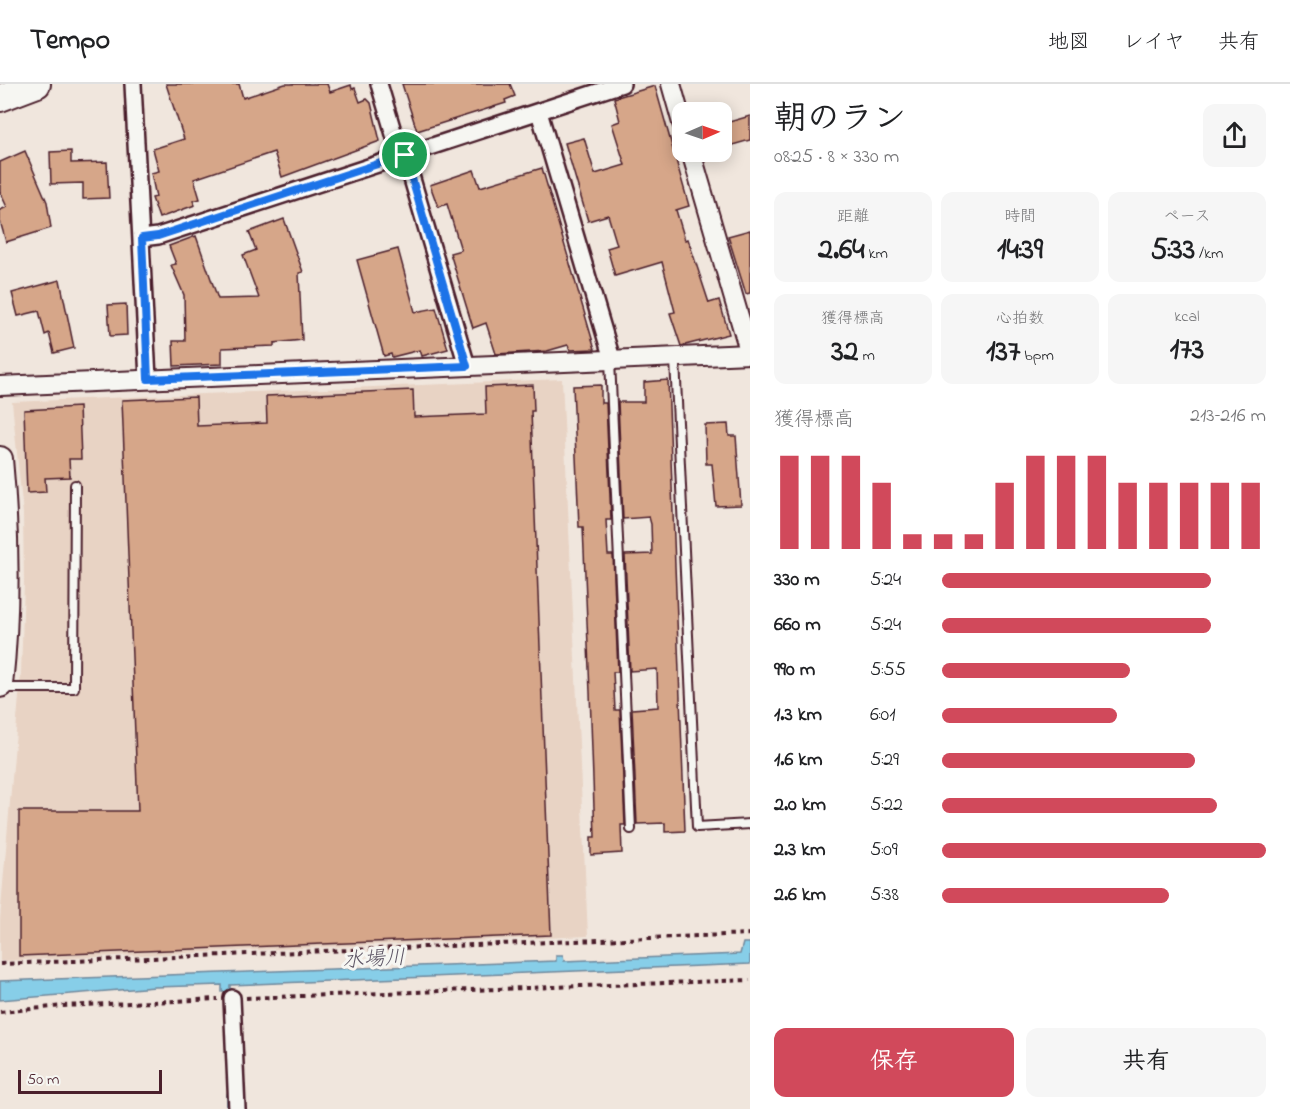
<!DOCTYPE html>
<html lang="ja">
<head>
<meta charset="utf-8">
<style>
	:root { --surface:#fff; --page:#f6f6f6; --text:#202124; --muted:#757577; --line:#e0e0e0; --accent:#d1495b }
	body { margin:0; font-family:"Indie Flower","Klee One",sans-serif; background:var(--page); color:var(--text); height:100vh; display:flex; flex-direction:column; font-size:22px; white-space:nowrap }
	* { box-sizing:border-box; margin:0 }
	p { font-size:20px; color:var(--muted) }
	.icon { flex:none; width:33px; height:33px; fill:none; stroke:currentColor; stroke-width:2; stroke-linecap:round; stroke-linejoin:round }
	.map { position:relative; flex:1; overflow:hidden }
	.side { display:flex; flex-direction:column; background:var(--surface); width:540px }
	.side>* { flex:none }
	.needle { width:39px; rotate:88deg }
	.buttons { position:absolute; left:672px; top:18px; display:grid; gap:12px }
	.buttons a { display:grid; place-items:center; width:60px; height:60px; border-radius:12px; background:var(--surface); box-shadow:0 3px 15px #0003; font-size:30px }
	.scale { position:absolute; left:18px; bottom:15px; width:144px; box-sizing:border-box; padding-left:6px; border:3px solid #4a1f2b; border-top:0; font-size:16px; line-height:21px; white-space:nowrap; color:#4a1f2b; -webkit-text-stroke:4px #f6f6f2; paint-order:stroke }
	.pin { position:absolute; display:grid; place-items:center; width:51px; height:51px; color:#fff; margin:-26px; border:3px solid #fff; border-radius:50%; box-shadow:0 2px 6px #0007 }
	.round { display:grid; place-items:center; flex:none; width:63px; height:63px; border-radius:12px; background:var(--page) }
	.summary { display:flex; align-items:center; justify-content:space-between; height:102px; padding:0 24px }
	h1 { font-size:33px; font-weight:700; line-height:45px }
	.stats { display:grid; grid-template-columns:repeat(3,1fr); gap:9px; height:102px; padding:6px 24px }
	.stats div { display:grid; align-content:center; border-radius:12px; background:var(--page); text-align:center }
	.stats b { font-size:30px; font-weight:700 }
	.stats small { font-size:16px; font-weight:400 }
	.stats p { font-size:16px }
	.chart { height:168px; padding:12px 24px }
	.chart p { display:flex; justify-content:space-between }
	.chart svg { width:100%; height:108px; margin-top:6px; stroke:var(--accent); stroke-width:6 }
	.primary-button { display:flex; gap:12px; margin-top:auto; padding:12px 24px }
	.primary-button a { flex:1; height:69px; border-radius:12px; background:var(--accent); color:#fff; font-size:24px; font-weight:700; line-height:69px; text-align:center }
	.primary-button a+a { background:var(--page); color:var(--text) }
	ul { padding:0 24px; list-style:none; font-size:20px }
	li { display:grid; grid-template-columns:96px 72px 1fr; align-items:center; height:45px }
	li i { height:15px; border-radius:8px; background:var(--accent) }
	header { display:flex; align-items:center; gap:36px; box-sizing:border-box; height:84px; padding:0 30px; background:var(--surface); border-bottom:2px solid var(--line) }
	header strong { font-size:28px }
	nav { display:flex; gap:33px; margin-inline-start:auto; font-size:21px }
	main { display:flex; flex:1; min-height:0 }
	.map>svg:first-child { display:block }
	.built { fill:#e8d3c4 }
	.water { fill:#87cee8; stroke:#6f889c; stroke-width:1.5 }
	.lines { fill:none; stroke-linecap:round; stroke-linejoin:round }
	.stream { stroke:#6f889c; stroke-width:6 }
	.building { fill:#d6a689; stroke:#4a1f2b; stroke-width:1.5 }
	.service-casing { stroke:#4a1f2b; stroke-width:12 }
	.minor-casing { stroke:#4a1f2b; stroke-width:20 }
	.tertiary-casing { stroke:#4a1f2b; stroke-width:22 }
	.primary-casing { stroke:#4a1f2b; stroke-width:28 }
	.trunk-casing { stroke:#4a1f2b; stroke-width:30 }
	.path { stroke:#4a1f2b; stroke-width:4; stroke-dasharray:4.5 4.5; stroke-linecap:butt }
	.service { stroke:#f6f6f2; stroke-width:8 }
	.minor { stroke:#f6f6f2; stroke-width:15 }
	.tertiary { stroke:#f6f6f2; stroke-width:18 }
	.primary { stroke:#f6f6f2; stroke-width:24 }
	.trunk { stroke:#f6f6f2; stroke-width:26 }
	.route-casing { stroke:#fff; stroke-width:12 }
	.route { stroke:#1a73e8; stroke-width:8 }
	.labels { text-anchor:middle; stroke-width:6; stroke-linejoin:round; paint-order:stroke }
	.water-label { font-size:21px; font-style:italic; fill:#5c5464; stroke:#f6f6f2 }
</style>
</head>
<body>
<header>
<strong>Tempo</strong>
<nav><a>地図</a><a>レイヤ</a><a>共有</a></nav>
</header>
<main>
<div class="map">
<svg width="750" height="1025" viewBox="0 0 750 1025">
	<rect width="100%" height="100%" fill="#f0e6dd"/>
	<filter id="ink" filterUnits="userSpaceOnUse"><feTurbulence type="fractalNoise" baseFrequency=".0167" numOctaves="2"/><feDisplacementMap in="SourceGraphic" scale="12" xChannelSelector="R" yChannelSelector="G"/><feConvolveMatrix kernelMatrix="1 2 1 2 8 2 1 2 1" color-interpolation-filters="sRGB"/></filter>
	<g filter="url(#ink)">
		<polygon class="built" points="562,295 588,852 0,877 0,835 21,589 24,499 23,430 12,318"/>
		<polygon class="water" points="743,859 750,859 750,880 230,901 230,908 222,908 222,901 155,903 0,916 0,897 556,877 556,871 563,871 564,877 740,870"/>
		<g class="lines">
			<polyline class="stream" points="229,1011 229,1025"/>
		</g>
		<g class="building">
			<polygon points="166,0 239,0 243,14 285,0 327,0 330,8 351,1 352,5 355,4 360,18 367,15 371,19 380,57 282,93 274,68 194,95 200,115 193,117 195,121 159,134 152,114 156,113 151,89 159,87 153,65 184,55"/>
			<polygon points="402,0 510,0 515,12 505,16 506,19 417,47"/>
			<polygon points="655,2 689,122 676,126 685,156 688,155 709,219 719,216 729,250 681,262 670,229 675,228 662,178 615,192 607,164 617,161 608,131 588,137 565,59 584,54 595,90 625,81 612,40 620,37 614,14"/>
			<polygon points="750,32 750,56 722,64 722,40"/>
			<polygon points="25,67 47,118 51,144 6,158 0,137 0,126 7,123 0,108 0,78"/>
			<polygon points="71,67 71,79 107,78 109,114 83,115 83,99 51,100 50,68"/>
			<polygon points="542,84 595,265 570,266 568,261 547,267 496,270 486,239 473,244 450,169 461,166 447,120 438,123 430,101 474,86 480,103"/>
			<polygon points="284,135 303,188 299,189 302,256 274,259 274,262 222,264 222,280 174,282 173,257 185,257 184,211 171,181 176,180 169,162 196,152 218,215 259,214 243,171 256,166 249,148"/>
			<polygon points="750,146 750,209 746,210 728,152"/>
			<polygon points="398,165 415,228 436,224 448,265 422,272 420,266 392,273 391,270 384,272 357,176"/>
			<polygon points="60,196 74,264 54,269 49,249 45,251 39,227 18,232 12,209"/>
			<polygon points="126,220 127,251 110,252 108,221"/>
			<polygon points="668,296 685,747 665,748 665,739 637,740 632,625 658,623 657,585 630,587 625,471 652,470 651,440 649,433 623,435 618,318 644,318 644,298"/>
			<polygon points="533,301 534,327 531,327 551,851 19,872 19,727 138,727 122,316 196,313 197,342 267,339 266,312 413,306 414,333 486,330 485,303"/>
			<polygon points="601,301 601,319 606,319 611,436 606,436 608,471 613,471 618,588 613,588 615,626 620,626 625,741 621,741 622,769 591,771 591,753 595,753 590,608 583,443 579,443 573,302"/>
			<polygon points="79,323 81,375 69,375 70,393 45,394 46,408 27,409 24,326"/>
			<polygon points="728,340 729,352 736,352 741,421 716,422 712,380 706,380 705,341"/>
		</g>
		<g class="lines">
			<defs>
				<g id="service">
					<polyline points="675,275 697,743 750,740"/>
					<polyline points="610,276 631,745"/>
					<polyline points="1,604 74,604 75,401"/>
				</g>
				<g id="minor">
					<polyline points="133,0 148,295"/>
					<polyline points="379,0 396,57 405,71 467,282"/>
					<polyline points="539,28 612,275"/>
					<polyline points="142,154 158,152 622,0"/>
					<polyline points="232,914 237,1025"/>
				</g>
				<g id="tertiary">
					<polyline points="671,0 682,39"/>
					<polyline points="691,68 750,270"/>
					<polyline points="0,302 750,270"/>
				</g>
				<path id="primary" d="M0 375C7 450 8 526 0 601"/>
				<polyline id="trunk" points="0,14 37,0"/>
			</defs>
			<use href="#service" class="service-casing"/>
			<use href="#minor" class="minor-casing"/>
			<use href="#tertiary" class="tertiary-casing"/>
			<use href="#primary" class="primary-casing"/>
			<use href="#trunk" class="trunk-casing"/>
			<g class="path">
				<polyline points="0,880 750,850"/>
				<polyline points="246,914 750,896"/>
				<polyline points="0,928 63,922 218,915"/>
			</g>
			<use href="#service" class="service"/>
			<use href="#minor" class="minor"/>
			<use href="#tertiary" class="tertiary"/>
			<use href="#primary" class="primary"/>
			<use href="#trunk" class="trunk"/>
		</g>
	</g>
	<g class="lines" filter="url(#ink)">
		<defs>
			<polygon id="route" points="405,71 467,282 148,295 142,154 158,152"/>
		</defs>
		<use href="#route" class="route-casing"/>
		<use href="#route" class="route"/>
	</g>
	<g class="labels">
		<g class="water-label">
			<text transform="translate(374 874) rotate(-3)" y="7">水場川</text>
		</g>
	</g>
</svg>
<div class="buttons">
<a><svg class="needle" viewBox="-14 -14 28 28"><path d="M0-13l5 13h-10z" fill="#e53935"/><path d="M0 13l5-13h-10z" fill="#757577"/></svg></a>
</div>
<div class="scale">50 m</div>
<div class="pin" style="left:405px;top:71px;background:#1e9e55"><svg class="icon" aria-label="arrive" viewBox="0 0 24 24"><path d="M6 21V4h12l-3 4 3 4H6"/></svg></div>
</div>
<section class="side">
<div class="summary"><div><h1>朝のラン</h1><p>08:25 · 8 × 330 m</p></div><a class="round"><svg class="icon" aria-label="share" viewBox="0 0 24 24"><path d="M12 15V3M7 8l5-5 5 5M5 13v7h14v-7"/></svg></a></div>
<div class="stats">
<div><p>距離</p><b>2.64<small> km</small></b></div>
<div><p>時間</p><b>14:39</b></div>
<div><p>ペース</p><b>5:33<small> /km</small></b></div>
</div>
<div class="stats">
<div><p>獲得標高</p><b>32<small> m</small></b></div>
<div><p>心拍数</p><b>137<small> bpm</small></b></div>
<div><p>kcal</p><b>173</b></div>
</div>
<div class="chart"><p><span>獲得標高</span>213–216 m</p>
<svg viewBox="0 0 160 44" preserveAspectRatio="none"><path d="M5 44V6M15 44V6M25 44V6M35 44V17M45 44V38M55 44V38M65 44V38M75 44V17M85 44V6M95 44V6M105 44V6M115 44V17M125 44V17M135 44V17M145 44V17M155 44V17"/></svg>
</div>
<ul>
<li><b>330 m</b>5:24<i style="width:83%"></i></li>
<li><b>660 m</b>5:24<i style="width:83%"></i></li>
<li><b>990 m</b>5:55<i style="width:58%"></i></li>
<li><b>1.3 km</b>6:01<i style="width:54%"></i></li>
<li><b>1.6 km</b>5:29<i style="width:78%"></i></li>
<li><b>2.0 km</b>5:22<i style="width:85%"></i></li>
<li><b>2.3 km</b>5:09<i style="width:100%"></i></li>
<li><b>2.6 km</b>5:38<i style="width:70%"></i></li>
</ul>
<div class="primary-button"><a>保存</a><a>共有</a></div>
</section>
</main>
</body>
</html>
